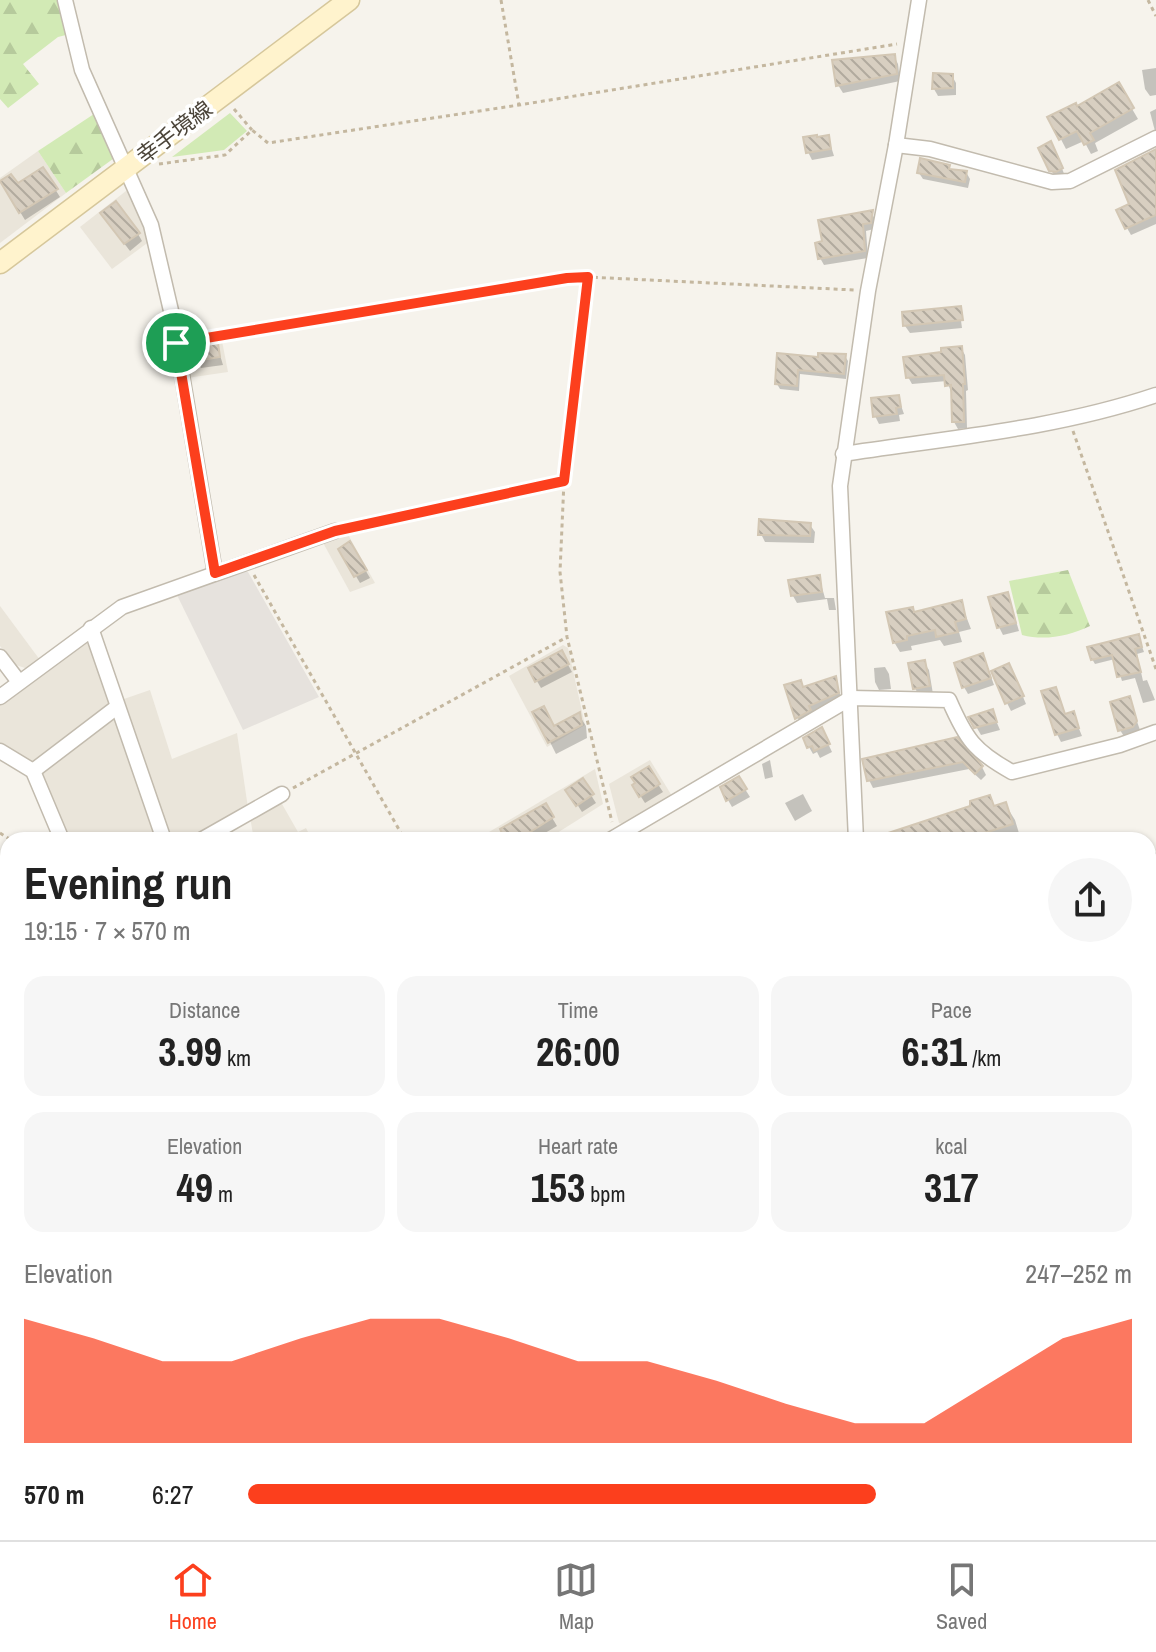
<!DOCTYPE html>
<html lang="en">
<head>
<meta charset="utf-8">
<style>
	:root { --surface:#fff; --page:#f6f6f6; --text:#222; --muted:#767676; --line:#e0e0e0; --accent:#fc3f1d }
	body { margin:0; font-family:"Archivo Narrow","Noto Sans JP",sans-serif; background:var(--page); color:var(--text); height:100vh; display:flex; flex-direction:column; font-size:30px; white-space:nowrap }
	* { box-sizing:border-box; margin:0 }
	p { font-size:26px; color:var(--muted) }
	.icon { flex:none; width:44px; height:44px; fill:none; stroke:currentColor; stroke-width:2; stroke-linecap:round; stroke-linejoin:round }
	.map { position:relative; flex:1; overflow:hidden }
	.drawer { position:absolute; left:0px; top:832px; width:1156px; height:708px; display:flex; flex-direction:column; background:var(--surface); border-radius:24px 24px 0 0; box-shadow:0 2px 6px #0004 }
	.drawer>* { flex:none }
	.pin { position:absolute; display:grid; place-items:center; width:68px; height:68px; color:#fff; margin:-34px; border:4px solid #fff; border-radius:50%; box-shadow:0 2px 8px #0007 }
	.round { display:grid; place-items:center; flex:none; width:84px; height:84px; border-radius:42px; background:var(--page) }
	.overview { display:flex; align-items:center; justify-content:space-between; height:136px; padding:0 24px }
	h1 { font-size:44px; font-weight:700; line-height:60px }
	.figures { display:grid; grid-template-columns:repeat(3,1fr); gap:12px; height:136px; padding:8px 24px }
	.figures div { display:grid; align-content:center; border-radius:20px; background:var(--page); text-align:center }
	.figures b { font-size:40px; font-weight:700 }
	.figures small { font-size:22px; font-weight:400 }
	.figures p { font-size:22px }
	.chart { height:224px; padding:16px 24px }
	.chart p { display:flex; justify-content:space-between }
	.chart svg { width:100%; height:144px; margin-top:8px; fill:var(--accent); opacity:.7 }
	ul { padding:0 24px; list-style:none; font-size:26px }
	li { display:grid; grid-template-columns:128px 96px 1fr; align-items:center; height:60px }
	li i { height:20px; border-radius:10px; background:var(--accent) }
	.tabs { display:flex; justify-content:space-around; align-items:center; height:112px; border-top:2px solid var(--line); background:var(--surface); font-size:22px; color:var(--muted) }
	.tabs a { display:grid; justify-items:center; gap:4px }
	.tabs .on { color:var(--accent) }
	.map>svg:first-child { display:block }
	.residential { fill:#eae5da }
	.industrial { fill:#e6e2dd }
	.grass { fill:#d2eab5 }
	.forest { fill:url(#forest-firs) }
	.shadow { fill:#0003 }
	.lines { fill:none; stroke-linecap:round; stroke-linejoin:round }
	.stream { stroke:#a9d4f2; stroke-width:4 }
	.building { fill:url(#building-back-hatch); stroke:#d3c7b4; stroke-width:2 }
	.minor-casing { stroke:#c2bbae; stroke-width:17 }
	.secondary-casing { stroke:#d6c79b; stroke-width:23 }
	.path { stroke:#c4b79f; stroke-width:3; stroke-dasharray:4 4; stroke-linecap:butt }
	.minor { stroke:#fff; stroke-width:14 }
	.secondary { stroke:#fff3cd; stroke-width:20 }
	.route-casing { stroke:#fff; stroke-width:16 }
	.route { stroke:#fc3f1d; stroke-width:10 }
	.labels { text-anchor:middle; stroke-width:7; stroke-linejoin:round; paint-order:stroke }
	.street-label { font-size:22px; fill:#4b4439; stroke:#fff }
</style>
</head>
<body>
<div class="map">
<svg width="1156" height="1540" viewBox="0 0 1156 1540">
	<defs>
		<pattern id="forest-firs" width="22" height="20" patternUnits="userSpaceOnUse" patternTransform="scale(2)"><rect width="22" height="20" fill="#d2eab5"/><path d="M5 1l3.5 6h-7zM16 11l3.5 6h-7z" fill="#b6ca9c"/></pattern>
		<pattern id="building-back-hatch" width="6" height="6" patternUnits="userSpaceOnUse" patternTransform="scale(2)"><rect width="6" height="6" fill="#d8cfc1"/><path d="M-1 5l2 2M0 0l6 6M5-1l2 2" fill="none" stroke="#b1aa9e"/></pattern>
	</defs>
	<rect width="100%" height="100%" fill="#f6f3ec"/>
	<g class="residential">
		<polygon points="38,151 66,193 0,243 0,178"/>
		<polygon points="126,191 131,191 150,241 112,269 80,227"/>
		<polygon points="222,341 228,372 187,378 182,347"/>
		<polygon points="346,531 375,583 350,592 321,539"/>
		<polygon points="0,606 40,660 28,669 16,665 0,646"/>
		<polygon points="82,642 89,644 111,702 110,707 35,762 26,763 0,748 0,702"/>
		<polygon points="563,645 568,648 585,725 547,747 509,676"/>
		<polygon points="150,690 172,759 237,733 248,808 193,840 168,840 121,700"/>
		<polygon points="110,718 116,719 159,840 67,840 41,776 43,770"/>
		<polygon points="650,760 672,796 625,825 619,823 609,784"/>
		<polygon points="595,769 603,804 546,840 487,840 484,835"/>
		<polygon points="276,802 282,804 298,832 306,828 312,840 254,840 250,817"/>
		<polygon points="0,911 8,916 8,989 0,1002"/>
		<polygon points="0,1020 8,1025 8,1116 0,1109"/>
		<polygon points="8,1197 8,1318 0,1321 0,1209"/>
		<polygon points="404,1532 543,1532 540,1540 397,1540"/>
		<polygon points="685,1532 764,1532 770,1540 681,1540"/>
	</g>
	<polygon class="industrial" points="241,569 248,572 319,697 243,730 176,593"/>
	<polygon class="grass" points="230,113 247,131 224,150 172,157"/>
	<g class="forest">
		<polygon points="0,0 59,0 66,35 58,37 23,64 39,84 8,108 0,99"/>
		<polygon points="97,112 117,156 66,193 38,151"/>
		<path d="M1068 570 1090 626C1069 636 1045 641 1022 635L1009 581Z"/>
	</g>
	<g class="shadow">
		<polygon points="894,56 898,64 900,81 843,93 838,85"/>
		<polygon points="1156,68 1156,95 1150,96 1145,89 1142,70"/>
		<polygon points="952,76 956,83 956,95 938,96 934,89"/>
		<polygon points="1118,85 1138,119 1095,143 1098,151 1091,154 1084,141 1066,149 1050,118 1077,108"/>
		<polygon points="1156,109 1156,135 1150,112"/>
		<polygon points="828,137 834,156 812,160 808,152"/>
		<polygon points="1055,151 1065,176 1056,178 1051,170"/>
		<polygon points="948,166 951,171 966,172 970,179 968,188 923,179 919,173"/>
		<polygon points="43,170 60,197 25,220 2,182 17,186"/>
		<polygon points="1156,207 1156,224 1131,235 1127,228"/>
		<polygon points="872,214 876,221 874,229 866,231 868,258 824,265 820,258"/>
		<polygon points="107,221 138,234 142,241 130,251"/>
		<polygon points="960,308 963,313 960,313 962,328 910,333 905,326"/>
		<polygon points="217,345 223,365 201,368 197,360"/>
		<polygon points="961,348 965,355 968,390 966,391 967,428 958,429 954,422 951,392 947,381 912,384 908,377 943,354"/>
		<polygon points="779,355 819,359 845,356 848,361 846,379 800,374 799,391 780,389 777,384"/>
		<polygon points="898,397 904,414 899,415 900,421 879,424 875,416"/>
		<polygon points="810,525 815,532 814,543 765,542 761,534"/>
		<polygon points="350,544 370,578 360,583 340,549"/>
		<polygon points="819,577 825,598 834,598 836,610 829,610 827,599 797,603 793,596"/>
		<polygon points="1008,594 1019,631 1003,635 999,627"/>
		<polygon points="961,603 971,629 959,632 962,642 944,646 940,640 911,646 912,650 900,652 894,642 914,614"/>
		<polygon points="1138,636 1144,652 1137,654 1143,681 1147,680 1155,700 1143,703 1135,678 1122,681 1115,659 1095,664 1092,659"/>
		<polygon points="561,652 572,672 541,688 530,669"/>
		<polygon points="924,663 929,670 933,694 919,696 915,688"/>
		<polygon points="986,663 994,685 968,694 964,687"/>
		<polygon points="885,667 889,674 891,689 879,690 875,682 874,668"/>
		<polygon points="1013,673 1026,704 1011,711 1007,703"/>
		<polygon points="835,678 842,701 801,726 786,687 804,689"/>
		<polygon points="1055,689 1066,716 1073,714 1082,736 1061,742 1057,734"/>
		<polygon points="1129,699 1140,730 1137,734 1125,738 1120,730"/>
		<polygon points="992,711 1000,730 981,735 971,718"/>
		<polygon points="579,715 586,726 587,738 556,754 550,742 554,728"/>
		<polygon points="825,737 832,752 820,758 817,752 813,754 809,747"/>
		<polygon points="956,740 982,767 986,775 981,780 969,769 873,788 869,780"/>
		<polygon points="770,760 773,777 765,779 762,764"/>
		<polygon points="648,769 663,792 645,803 634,786"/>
		<polygon points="738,778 750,797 732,807 728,800"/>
		<polygon points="582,781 596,803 582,812 568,790"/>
		<polygon points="803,794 812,811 795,821 785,803"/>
		<polygon points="990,797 995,807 1005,804 1015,820 1021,840 893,840 972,808"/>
		<polygon points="545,806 557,826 533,840 507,840"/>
		<polygon points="1148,1336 1156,1358 1154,1381 1148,1366"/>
		<polygon points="410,1532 445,1532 449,1536 452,1532 477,1532 469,1540 402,1540"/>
		<polygon points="721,1532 739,1532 734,1540 719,1540"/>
		<polygon points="1000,1532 1095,1532 1097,1535 1082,1540 1003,1540"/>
	</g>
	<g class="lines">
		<g class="stream">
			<polyline points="68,1540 80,1532"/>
			<polyline points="240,1540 245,1532"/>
			<polyline points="384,1540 392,1532"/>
		</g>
	</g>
	<g class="building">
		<polygon points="895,54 897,74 836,86 832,60"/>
		<polygon points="933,73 953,74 953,88 932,89"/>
		<polygon points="1119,82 1134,108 1090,133 1094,140 1084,145 1077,131 1059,140 1047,117 1076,103 1077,106"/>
		<polygon points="817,135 817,137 829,135 831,149 806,153 803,137"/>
		<polygon points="1051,141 1063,168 1056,172 1049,171 1038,148"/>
		<polygon points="1156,149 1156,215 1125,229 1116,210 1129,204 1115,170"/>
		<polygon points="920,158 950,165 949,169 967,171 965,182 917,173"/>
		<polygon points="43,167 58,189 19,213 0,181 11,174 18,183"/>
		<polygon points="116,201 140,233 124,244 100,213"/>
		<polygon points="873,210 871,223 863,224 865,251 818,259 815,243 822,241 818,220"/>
		<polygon points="961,306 963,320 903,326 902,312"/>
		<polygon points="218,343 220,357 195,361 193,347"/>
		<polygon points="962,346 965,384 963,384 964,422 952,422 951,385 945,386 944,375 906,378 903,357 941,352 941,348"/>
		<polygon points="777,353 818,357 818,353 846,354 844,374 798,370 797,386 775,384"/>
		<polygon points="899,395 901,407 896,408 897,414 873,417 871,398"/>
		<polygon points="759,519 811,523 810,536 758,535"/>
		<polygon points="350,541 367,570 354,577 338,549"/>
		<polygon points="820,575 822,592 791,596 788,580"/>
		<polygon points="1008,592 1016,623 997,628 988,597"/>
		<polygon points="962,600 966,619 955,622 958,632 936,637 935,630 907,636 907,640 893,643 886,612 913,607 914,612"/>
		<polygon points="1139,634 1142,647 1135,649 1141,672 1117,677 1112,655 1091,660 1087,647"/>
		<polygon points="562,650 569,664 535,682 528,668"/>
		<polygon points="983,653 991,678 962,688 954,663"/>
		<polygon points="925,660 930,686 913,689 908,663"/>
		<polygon points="1009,663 1024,696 1005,704 991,671"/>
		<polygon points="836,676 839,693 809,706 811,710 795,719 784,685 801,680 803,687"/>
		<polygon points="1056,687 1065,714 1074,711 1079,728 1055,735 1041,691"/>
		<polygon points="1130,696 1137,721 1133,727 1118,731 1110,702"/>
		<polygon points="544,706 554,726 580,712 582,725 548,743 532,712"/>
		<polygon points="993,709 997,722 974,728 968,717"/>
		<polygon points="822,727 830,744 814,751 812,746 807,748 803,738"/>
		<polygon points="957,737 983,766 975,774 963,762 867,781 862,759"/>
		<polygon points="649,766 660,784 639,797 632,785 635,783 631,777"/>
		<polygon points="739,776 747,789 726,801 720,787"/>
		<polygon points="583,778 594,794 576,806 565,790"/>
		<polygon points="990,795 994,806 1006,802 1013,824 962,840 873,840 873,838 970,806 970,801"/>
		<polygon points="546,803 554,817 524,836 527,840 505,840 500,829"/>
	</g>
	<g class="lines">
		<defs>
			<g id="minor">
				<polyline points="65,0 82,70 151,225 172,315 215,573"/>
				<polyline points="896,145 930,149 1052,182 1070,181 1156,138"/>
				<path d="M843 454C948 438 1055 429 1156 395"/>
				<polyline points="91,628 164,840"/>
				<polyline points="0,657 19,682"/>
				<polyline points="0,697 122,607 335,531"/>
				<polyline points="0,751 33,771 62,840"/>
				<polyline points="33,771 117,707"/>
				<polyline points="201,840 282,794"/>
				<path d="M610 840 851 698 949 700C966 739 974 751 1012 772L1120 745 1156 732"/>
				<polyline points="856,840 840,486 868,291 896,145 919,0"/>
				<polyline points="1148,863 1156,861"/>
				<polyline points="0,904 8,909"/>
				<polyline points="0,1014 8,1001"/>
				<polyline points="0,1116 8,1123"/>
				<polyline points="0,1199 8,1186"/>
				<polyline points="1148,1320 1156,1318"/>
				<polyline points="0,1325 4,1327 8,1324"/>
				<polyline points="986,1532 988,1540"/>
				<polyline points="1115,1532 1121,1540"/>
				<polyline points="369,1540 377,1532"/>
				<polyline points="676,1540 680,1532"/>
			</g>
			<polyline id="secondary" points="0,263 349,0"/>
		</defs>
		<use href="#minor" class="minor-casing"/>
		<use href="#secondary" class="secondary-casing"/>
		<g class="path">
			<polyline points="501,0 519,105"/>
			<polyline points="1148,0 1156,16"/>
			<polyline points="234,109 252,130"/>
			<polyline points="159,164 225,155 252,130 268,143 519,105 897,44"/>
			<polyline points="588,277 564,481 560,572 567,637 612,822"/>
			<polyline points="191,340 567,278 588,277 854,290"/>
			<polyline points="1073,431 1156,669"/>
			<polyline points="346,528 564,481"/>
			<polyline points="254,575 405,840"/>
			<polyline points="293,788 567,637"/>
			<polyline points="0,833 11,840"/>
			<polyline points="874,1532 876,1540"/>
			<polyline points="81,1540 91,1532"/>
		</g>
		<use href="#minor" class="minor"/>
		<use href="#secondary" class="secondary"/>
	</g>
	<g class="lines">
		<defs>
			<polygon id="route" points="588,277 564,481 335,531 215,573 176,343 567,278"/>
		</defs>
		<use href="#route" class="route-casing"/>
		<use href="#route" class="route"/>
	</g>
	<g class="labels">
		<g class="street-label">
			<text transform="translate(174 132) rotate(-37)" y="8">幸手境線</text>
		</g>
	</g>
</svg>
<div class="pin" style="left:176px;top:343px;background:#1e9e55"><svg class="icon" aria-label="arrive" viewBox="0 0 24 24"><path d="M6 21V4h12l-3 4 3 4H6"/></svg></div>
<section class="drawer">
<div class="overview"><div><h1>Evening run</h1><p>19:15 · 7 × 570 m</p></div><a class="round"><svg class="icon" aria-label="share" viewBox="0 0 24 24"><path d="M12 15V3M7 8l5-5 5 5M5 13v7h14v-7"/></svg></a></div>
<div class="figures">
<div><p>Distance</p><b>3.99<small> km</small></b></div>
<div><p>Time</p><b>26:00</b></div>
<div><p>Pace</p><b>6:31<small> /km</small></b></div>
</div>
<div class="figures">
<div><p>Elevation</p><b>49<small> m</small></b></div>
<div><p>Heart rate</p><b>153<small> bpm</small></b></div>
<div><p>kcal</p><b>317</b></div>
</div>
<div class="chart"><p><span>Elevation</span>247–252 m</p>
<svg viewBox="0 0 160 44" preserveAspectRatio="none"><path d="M0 44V6L10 12L20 19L30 19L40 12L50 6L60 6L70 12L80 19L90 19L100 25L110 32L120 38L130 38L140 25L150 12L160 6V44z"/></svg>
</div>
<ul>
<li><b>570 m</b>6:27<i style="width:71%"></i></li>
</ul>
</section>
</div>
<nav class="tabs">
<a class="on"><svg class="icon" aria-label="home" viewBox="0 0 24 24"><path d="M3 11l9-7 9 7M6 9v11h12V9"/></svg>Home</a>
<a><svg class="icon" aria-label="map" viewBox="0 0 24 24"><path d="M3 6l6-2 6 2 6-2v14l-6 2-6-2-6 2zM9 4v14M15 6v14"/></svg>Map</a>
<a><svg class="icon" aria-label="saved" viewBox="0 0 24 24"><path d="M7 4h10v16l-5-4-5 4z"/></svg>Saved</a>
</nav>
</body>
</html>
